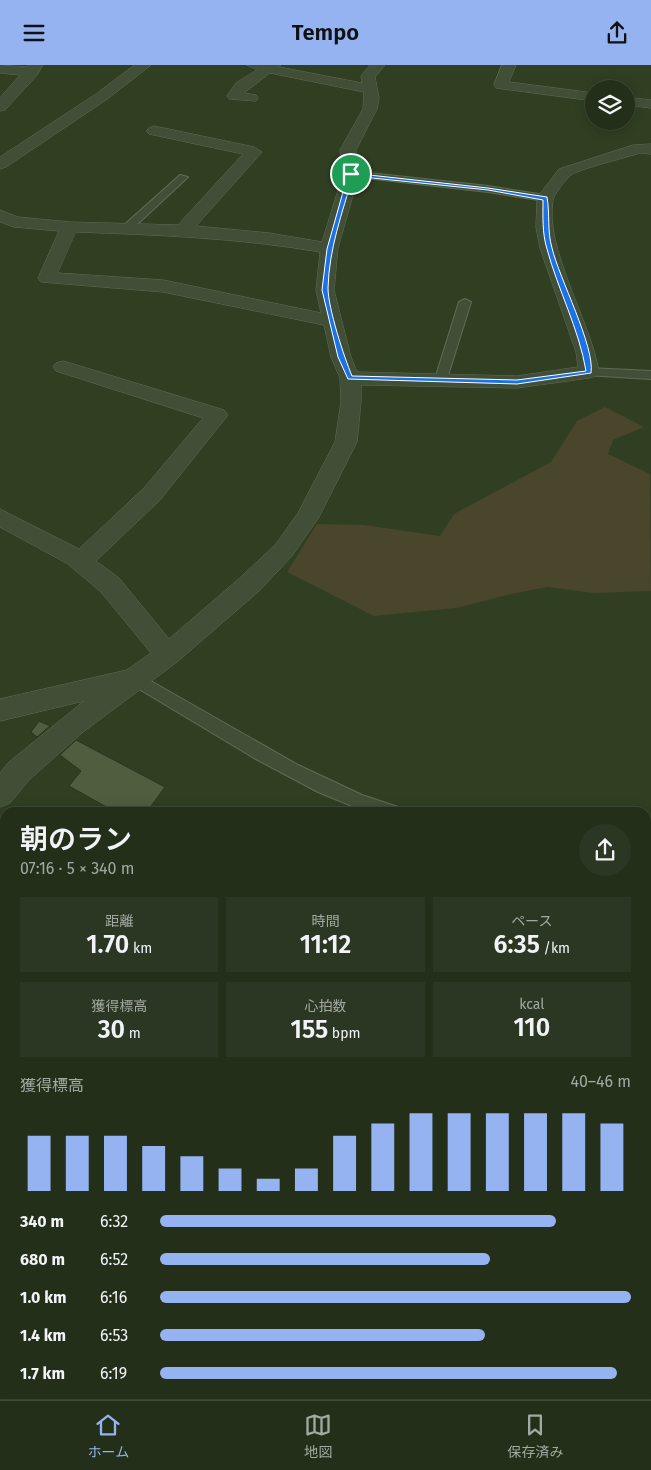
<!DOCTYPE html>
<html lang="ja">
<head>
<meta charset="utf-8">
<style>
	:root { --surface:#242f1a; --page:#2c3723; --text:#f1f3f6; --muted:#a3a9a2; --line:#414a39; --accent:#95b2f1 }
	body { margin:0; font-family:"Fira Sans","Noto Sans JP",sans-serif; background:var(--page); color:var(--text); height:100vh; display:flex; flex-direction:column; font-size:19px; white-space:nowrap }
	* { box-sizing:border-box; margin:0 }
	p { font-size:16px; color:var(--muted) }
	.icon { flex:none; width:28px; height:28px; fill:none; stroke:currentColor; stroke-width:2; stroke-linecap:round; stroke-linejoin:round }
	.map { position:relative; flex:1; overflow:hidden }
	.details { position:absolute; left:0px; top:742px; width:651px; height:592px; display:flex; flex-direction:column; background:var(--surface); border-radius:15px 15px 0 0; box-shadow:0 2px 12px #0003,0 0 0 1px var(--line) }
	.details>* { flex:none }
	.tools { position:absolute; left:585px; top:15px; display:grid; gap:10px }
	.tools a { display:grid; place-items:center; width:50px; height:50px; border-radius:50%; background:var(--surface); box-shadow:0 2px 12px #0003,0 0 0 1px var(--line); font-size:25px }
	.pin { position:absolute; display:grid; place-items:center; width:42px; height:42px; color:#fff; margin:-21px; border:2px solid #fff; border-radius:50%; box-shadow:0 1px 5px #0007 }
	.round { display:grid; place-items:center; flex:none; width:52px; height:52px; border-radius:26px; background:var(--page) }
	.summary { display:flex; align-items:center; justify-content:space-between; height:85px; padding:0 20px }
	h1 { font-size:28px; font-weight:600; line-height:38px }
	.metrics { display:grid; grid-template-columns:repeat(3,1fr); gap:8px; height:85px; padding:5px 20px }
	.metrics div { display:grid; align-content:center; border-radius:0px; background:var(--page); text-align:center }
	.metrics b { font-size:25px; font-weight:600 }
	.metrics small { font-size:14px; font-weight:400 }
	.metrics p { font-size:14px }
	.chart { height:140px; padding:10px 20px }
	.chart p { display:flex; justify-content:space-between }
	.chart svg { width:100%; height:90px; margin-top:5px; stroke:var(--accent); stroke-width:6 }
	ul { padding:0 20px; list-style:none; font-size:16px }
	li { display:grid; grid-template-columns:80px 60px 1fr; align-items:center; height:38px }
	li i { height:12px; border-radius:6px; background:var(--accent) }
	header { display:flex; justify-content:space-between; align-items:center; height:65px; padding:0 20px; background:var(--accent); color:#111; font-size:22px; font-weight:600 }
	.dock { display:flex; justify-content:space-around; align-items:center; height:70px; border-top:1px solid var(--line); background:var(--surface); font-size:14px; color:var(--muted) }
	.dock a { display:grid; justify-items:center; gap:2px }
	.dock .on { color:var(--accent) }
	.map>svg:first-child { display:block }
	.green { fill:#49462c }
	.building { fill:#4f5e3e; stroke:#29351e }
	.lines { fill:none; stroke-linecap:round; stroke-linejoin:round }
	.lane-casing { stroke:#606c55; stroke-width:2 }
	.street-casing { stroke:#606c55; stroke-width:1 }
	.primary-casing { stroke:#4e5a43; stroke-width:1 }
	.lane { fill:#424f37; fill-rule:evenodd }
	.street { fill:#424f37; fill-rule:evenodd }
	.primary { fill:#616f54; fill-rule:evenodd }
	.route { fill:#1a73e8; stroke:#fff; fill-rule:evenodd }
</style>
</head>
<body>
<header><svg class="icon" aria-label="menu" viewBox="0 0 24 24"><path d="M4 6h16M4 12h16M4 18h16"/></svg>Tempo<svg class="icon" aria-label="share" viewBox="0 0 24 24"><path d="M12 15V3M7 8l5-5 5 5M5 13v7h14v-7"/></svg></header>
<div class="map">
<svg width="651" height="1335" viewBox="0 0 651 1335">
	<rect width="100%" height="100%" fill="#303f22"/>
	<polygon class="green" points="605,342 644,362 613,375 608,389 650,409 651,526 594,528 547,522 511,529 456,543 374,551 287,507 317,459 364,460 440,471 454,449 551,397 577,356"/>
	<g class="building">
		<polygon points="39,656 50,661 37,672 31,667"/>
		<polygon points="76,675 165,722 146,748 117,748 69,721 81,706 60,690"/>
	</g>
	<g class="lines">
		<defs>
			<g id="lane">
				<polygon points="351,106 488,121 545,130 550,133 545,136 488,127 348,111 348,107"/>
				<polygon points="180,110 188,112 131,165 123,165 123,161"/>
				<polygon points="465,234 471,237 446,317 444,320 436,320 434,317 459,237"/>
				<polygon points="589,303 651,306 651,314 585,310 585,304"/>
				<polygon points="135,607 298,700 362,730 398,742 400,748 369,748 318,727 254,693 129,618 127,613 129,608"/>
			</g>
			<g id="street">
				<polygon points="0,0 27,2 28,0 43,0 37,10 5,45 0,46 0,33 20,10 0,8"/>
				<polygon points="135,0 151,0 106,35 6,102 0,104 0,92 96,29"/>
				<path d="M247 0H281L279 2 362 18 361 11 370 0H385L375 12 379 33 377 44 356 85 359 109 338 183 334 225 351 292 357 307 517 311 578 302 576 287 540 183 536 162 537 133 559 104 633 80 651 79V89L640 88C625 93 582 103 571 110 566 114 554 129 553 135 544 182 591 257 599 307L596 311 589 313 517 323 361 320V337L357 377 319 452 292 491 259 526 177 597 83 667 29 715 10 738 0 742V708L9 697 84 636 0 656V634L127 605 151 588 101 527 68 499 0 462V444L79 484 144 423 203 353 56 306 53 302 56 298 63 296 70 298 224 345 228 350 160 435 96 496 119 513 169 574 241 512 276 479 298 448 335 377 341 337 340 313 331 292 324 260 163 227 41 217 38 213 59 166 14 162 0 157V145L18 152 70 157 178 160 243 89 149 69 146 66 149 63 154 61 254 82 262 87 196 161 269 168 322 177 343 109 340 85 363 44 364 27 270 8 244 28 256 30 258 33 256 36 229 34 227 31 236 18 257 5ZM76 167C158 170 239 173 320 187L316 225 321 248 163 215 58 208Z"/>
				<polygon points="502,0 516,0 509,17 594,28 594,36 496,23 494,20"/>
				<polygon points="626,32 651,35 651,43 626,40"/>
				<polygon points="646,798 651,799 651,827 646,826"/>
				<polygon points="488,1330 528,1330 528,1335 486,1335"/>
			</g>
			<g id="primary">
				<polygon points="0,1219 5,1221 5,1261 0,1259"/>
				<polygon points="150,1330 197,1330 200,1335 152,1335"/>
			</g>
		</defs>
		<use href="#lane" class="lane-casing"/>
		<use href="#street" class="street-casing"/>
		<use href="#primary" class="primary-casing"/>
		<use href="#lane" class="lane"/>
		<use href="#street" class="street"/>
		<use href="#primary" class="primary"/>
	</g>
	<path class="route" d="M351 108 488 123 547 132C550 149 547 166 552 183 559 213 595 281 591 308L517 319 348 314 338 292 322 225 327 184 348 109ZM353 111 488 125 543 135C543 151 542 168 547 184 558 225 579 264 586 306L517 315 352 311C344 292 328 243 328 223 329 184 342 148 353 111Z"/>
</svg>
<div class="tools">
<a><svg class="icon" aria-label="layers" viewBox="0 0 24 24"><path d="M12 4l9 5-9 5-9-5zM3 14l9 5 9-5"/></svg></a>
</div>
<div class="pin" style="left:351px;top:109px;background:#1e9e55"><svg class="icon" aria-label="arrive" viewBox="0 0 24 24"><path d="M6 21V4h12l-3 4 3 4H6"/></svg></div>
<section class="details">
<div class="summary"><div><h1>朝のラン</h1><p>07:16 · 5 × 340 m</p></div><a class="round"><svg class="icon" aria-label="share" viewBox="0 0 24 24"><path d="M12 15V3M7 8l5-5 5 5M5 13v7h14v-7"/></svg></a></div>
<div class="metrics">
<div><p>距離</p><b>1.70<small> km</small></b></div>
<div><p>時間</p><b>11:12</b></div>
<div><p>ペース</p><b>6:35<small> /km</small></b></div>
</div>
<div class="metrics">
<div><p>獲得標高</p><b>30<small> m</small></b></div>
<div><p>心拍数</p><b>155<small> bpm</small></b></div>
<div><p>kcal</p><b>110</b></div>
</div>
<div class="chart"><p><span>獲得標高</span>40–46 m</p>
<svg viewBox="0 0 160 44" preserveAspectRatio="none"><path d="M5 44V17M15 44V17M25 44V17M35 44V22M45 44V27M55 44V33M65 44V38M75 44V33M85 44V17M95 44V11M105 44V6M115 44V6M125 44V6M135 44V6M145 44V6M155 44V11"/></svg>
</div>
<ul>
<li><b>340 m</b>6:32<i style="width:84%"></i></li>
<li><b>680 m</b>6:52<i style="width:70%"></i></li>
<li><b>1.0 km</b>6:16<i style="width:100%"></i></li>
<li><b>1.4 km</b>6:53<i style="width:69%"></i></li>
<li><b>1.7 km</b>6:19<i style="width:97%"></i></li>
</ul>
</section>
</div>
<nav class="dock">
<a class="on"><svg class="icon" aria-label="home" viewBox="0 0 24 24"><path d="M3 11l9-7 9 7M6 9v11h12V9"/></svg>ホーム</a>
<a><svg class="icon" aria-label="map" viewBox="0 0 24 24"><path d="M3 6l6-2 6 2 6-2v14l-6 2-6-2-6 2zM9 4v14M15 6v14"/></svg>地図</a>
<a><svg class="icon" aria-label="saved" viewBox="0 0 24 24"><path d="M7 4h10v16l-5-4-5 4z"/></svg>保存済み</a>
</nav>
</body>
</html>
